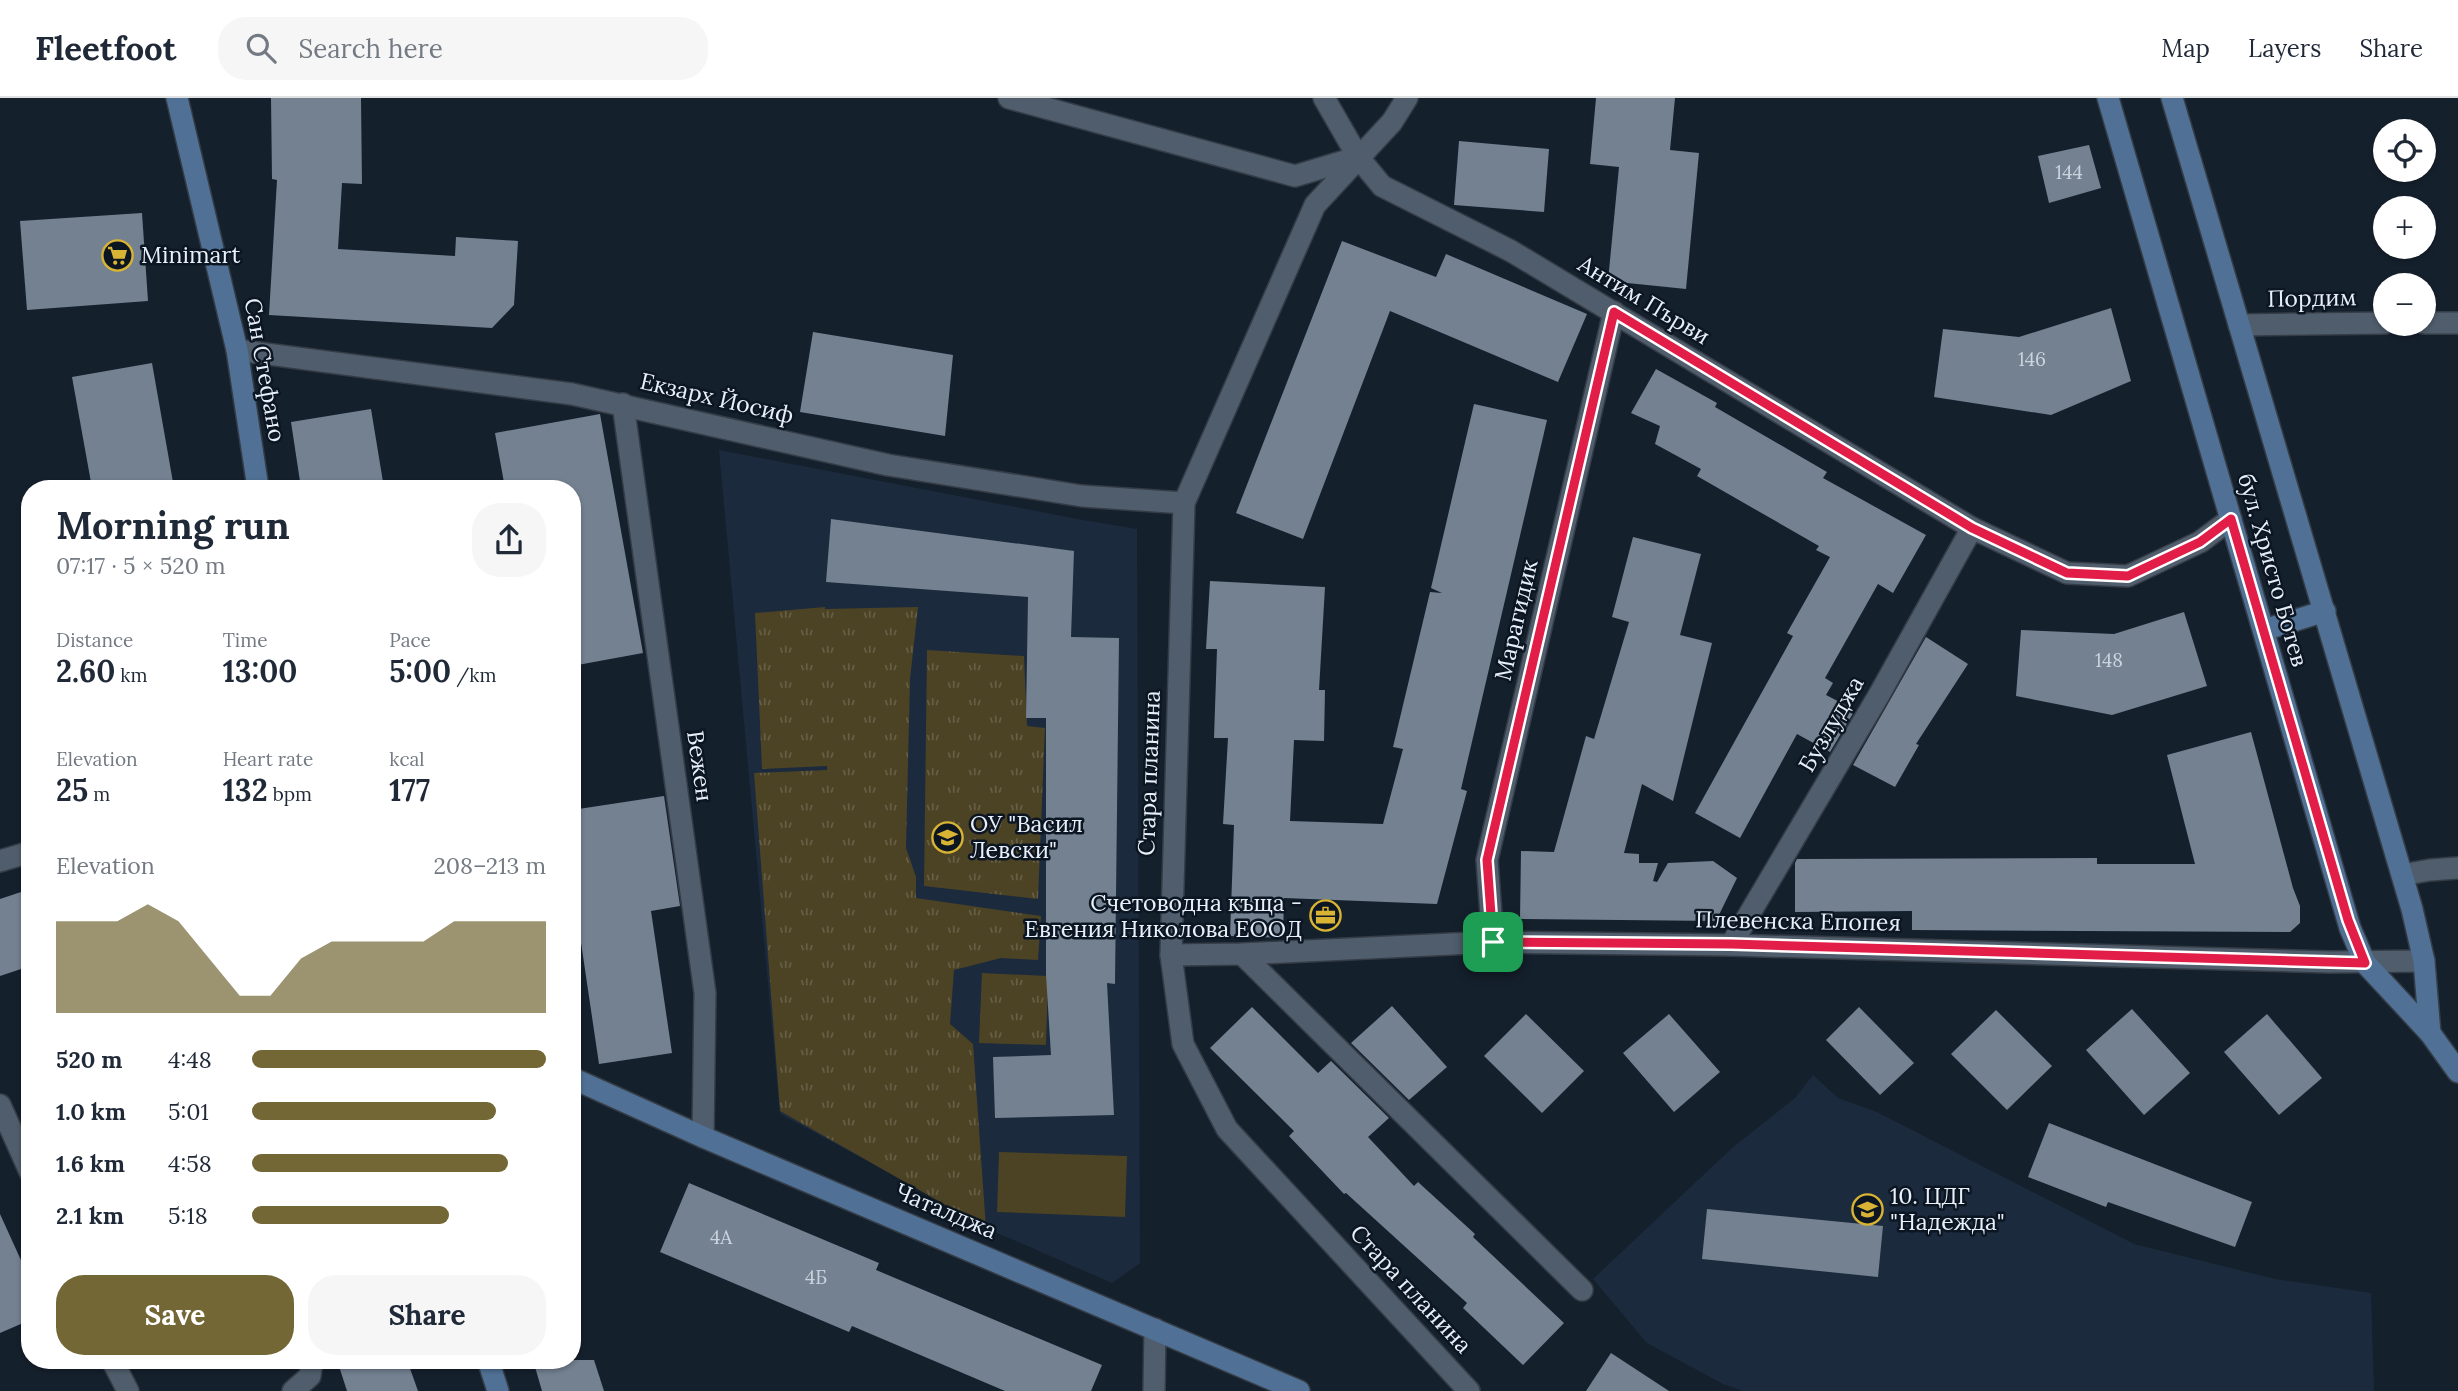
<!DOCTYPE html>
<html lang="en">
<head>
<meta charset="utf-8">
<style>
	:root { --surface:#fff; --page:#f6f6f7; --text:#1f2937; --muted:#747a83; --line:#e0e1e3; --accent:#736736 }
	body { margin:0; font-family:Lora,serif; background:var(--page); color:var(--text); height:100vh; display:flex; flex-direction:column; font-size:26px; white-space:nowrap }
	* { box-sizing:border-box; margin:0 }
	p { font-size:23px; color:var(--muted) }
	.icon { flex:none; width:38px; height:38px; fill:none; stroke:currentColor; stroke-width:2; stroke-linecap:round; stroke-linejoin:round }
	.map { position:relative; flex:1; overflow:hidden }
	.drawer { position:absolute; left:21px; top:382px; width:560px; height:889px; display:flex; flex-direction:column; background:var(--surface); border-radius:28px; box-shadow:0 2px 5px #0004 }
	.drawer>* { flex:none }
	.buttons { position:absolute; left:2373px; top:21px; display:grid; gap:14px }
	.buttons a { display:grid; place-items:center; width:63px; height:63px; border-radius:50%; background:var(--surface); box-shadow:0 2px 5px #0004; font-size:35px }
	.pin { position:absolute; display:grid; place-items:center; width:60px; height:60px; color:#fff; margin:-30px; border-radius:14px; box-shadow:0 4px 10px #0006 }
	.round { display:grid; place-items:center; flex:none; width:74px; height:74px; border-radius:28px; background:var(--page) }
	.overview { display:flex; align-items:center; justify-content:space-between; height:119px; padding:0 35px }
	h1 { font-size:38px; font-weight:800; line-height:52px }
	.metrics { display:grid; grid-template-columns:repeat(3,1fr); gap:10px; height:119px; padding:7px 35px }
	.metrics div { display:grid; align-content:center }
	.metrics b { font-size:30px; font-weight:800 }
	.metrics small { font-size:19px; font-weight:400 }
	.metrics p { font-size:19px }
	.chart { height:196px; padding:14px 35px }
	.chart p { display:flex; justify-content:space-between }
	.chart svg { width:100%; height:126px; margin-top:7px; fill:var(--accent); opacity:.7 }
	.cta { display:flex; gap:14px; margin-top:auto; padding:14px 35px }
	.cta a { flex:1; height:80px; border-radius:28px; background:var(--accent); color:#fff; font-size:28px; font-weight:800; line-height:80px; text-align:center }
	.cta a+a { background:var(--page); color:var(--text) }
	ul { padding:0 35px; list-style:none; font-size:23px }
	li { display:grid; grid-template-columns:112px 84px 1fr; align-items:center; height:52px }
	li i { height:18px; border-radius:9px; background:var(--accent) }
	header { display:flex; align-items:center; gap:42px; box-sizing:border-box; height:98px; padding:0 35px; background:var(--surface); border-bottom:2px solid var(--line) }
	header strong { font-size:33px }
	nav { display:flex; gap:38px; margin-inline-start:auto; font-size:24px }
	.search { width:490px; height:63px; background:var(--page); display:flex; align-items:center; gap:18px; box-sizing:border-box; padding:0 24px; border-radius:28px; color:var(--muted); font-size:26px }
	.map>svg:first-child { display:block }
	.built { fill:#1b2a3c }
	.green { fill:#4c4224 }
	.park { fill:url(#park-tufts) }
	.building { fill:#738191 }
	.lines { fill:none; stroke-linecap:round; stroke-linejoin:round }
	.street-casing { stroke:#343c46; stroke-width:24 }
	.secondary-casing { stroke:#343c46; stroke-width:24 }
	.street { stroke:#505d6c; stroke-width:21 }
	.secondary { stroke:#507195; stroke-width:21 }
	.route-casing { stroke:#fff; stroke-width:14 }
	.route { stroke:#e11d48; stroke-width:9 }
	.labels { text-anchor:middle; stroke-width:5; stroke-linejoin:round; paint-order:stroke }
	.number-label { font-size:19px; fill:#cad4de }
	.poi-label { font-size:23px; fill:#e7eff8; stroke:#0c1623; text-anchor:start }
	.street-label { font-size:23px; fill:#e7eff8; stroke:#0c1623 }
</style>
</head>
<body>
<header>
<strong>Fleetfoot</strong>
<div class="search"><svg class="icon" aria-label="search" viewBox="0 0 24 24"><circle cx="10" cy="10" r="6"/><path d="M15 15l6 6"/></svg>Search here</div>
<nav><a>Map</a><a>Layers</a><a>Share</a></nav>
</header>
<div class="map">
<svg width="2458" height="1293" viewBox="0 0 2458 1293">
	<defs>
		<pattern id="park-tufts" width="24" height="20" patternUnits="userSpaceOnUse" patternTransform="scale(1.75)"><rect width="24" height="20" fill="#4c4224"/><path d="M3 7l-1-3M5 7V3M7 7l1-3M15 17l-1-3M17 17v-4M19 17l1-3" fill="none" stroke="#665e45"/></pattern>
	</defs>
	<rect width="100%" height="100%" fill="#15202d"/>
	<g class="built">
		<polygon points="719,352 1083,422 1137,431 1140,1165 1112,1185 986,1130 950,1107 780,1016"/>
		<polygon points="1813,977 1838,1000 1877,1014 2134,1146 2275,1181 2371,1195 2374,1293 1743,1293 1723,1286 1647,1245 1593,1181 1732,1050 1795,1000"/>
	</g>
	<polygon class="green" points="999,1054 1127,1058 1125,1119 997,1114"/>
	<g class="park">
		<polygon points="825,509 825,511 918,509 910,581 906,750 916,779 916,800 1041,818 1038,862 1001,860 954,872 950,926 973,946 986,1130 780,1013 754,675 827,672 827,668 762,671 755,515"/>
		<polygon points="927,552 1024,558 1027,628 1045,630 1038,801 924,788"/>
		<polygon points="982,875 1048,878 1046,947 979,945"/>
	</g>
	<g class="building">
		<polygon points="271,0 361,0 362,86 342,85 338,151 455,158 456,139 518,143 514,207 492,230 269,217 277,82 272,81"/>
		<polygon points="1596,0 1675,0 1670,52 1699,55 1686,191 1608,183 1619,69 1590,66"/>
		<polygon points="1459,43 1549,51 1544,114 1454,107"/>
		<polygon points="2089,47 2101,90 2049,105 2038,58"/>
		<polygon points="142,115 148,203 27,212 20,123"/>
		<polygon points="1342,143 1436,179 1446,156 1587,216 1558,284 1390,213 1303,441 1236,415"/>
		<polygon points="2111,210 2131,283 2051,317 1934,299 1943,231 2019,239"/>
		<polygon points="813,234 953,257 945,338 800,314"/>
		<polygon points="152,265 174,390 92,390 72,279"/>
		<polygon points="1656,271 1717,305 1715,309 1827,374 1823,380 1926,437 1893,495 1878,486 1825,580 1833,585 1826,597 1855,612 1830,654 1797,636 1740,740 1695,715 1793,538 1787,535 1830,459 1816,452 1819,448 1697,378 1701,371 1655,346 1660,328 1631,315"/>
		<polygon points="1474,306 1547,322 1461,691 1467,693 1437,806 1284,800 1283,840 1230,838 1234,727 1223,726 1228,640 1214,640 1217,551 1206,551 1210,483 1325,489 1319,592 1325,592 1324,643 1294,642 1290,723 1383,726 1403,651 1393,649 1430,494 1442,495 1431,490"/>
		<polygon points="371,311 384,390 301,390 291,324"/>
		<polygon points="600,316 643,555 572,568 572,390 505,390 495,335"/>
		<polygon points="831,421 1074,453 1071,539 1119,540 1115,886 1107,885 1114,1017 995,1020 993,959 1051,957 1046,877 1046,620 1026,620 1028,499 826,484"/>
		<polygon points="1633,439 1701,456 1680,537 1712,545 1673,703 1642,686 1624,755 1639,756 1639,765 1658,765 1653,783 1657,784 1668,765 1713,763 1737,780 1716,823 1520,821 1521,753 1554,754 1586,638 1594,641 1629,524 1612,519"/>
		<polygon points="2184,514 2207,588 2112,617 2016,598 2021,532 2114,536"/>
		<polygon points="1926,539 1968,566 1916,646 1919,647 1895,689 1853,667"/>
		<polygon points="2251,634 2293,790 2300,808 2300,825 2290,834 1912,832 1912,813 1795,814 1795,765 1797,761 2097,760 2097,766 2195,766 2167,657"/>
		<polygon points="664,698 680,808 651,813 672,955 599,966 572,784 572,712"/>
		<polygon points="30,791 30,868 0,878 0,801"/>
		<polygon points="1392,908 1447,969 1409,1002 1351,945"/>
		<polygon points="1252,909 1318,975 1331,963 1389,1020 1368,1039 1414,1088 1418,1084 1475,1136 1473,1139 1564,1225 1523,1267 1463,1210 1467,1205 1346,1095 1344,1096 1289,1038 1294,1033 1210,950"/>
		<polygon points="1859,909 1914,965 1880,997 1826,942"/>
		<polygon points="2132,911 2190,975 2144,1017 2086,952"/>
		<polygon points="1996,912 2052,968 2007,1012 1951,956"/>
		<polygon points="1526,916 1584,973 1542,1015 1484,958"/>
		<polygon points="1669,916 1720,974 1674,1014 1623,955"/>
		<polygon points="2267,916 2322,980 2279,1017 2224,954"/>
		<polygon points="2049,1025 2252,1104 2235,1149 2108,1104 2106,1109 2028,1079"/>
		<polygon points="689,1085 879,1165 876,1172 1102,1267 1091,1293 1005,1293 852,1228 849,1234 660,1154"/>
		<polygon points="1707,1111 1883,1128 1878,1179 1702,1161"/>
		<polygon points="0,1116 30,1182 30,1222 0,1235"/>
		<polygon points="1611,1255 1669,1293 1586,1293"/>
		<polygon points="337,1262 407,1262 418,1293 347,1293"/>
		<polygon points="533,1262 594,1262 604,1293 542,1293"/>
	</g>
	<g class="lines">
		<defs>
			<g id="street">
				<polyline points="1009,0 1295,78 1358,59 1382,88 1511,153 1972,430 2067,475 2128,478 2200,444 2231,421"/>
				<polyline points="1324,0 1358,59"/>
				<polyline points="1407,0 1392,24 1315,107 1184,405 1171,857 1183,946 1227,1031 1469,1293"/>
				<polyline points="2424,225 2458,225"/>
				<polyline points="2239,227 2385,225"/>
				<polyline points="237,252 572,296 888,367 1082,398 1184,405"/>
				<polyline points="623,306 705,895 703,1039"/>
				<polyline points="0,763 30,754"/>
				<polyline points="2402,777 2430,772 2458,770"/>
				<polyline points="1493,844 1487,762 1614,214"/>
				<polyline points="1731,847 1879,597 1972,430"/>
				<polyline points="1242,856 1582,1192"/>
				<polyline points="1171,857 1242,856 1493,844 1731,847 2330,864 2424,863"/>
				<polyline points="0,1007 30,1074"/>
				<polyline points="112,1262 128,1293"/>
				<polyline points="293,1293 310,1278 312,1262"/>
				<polyline points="1154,1293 1155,1231"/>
			</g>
			<g id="secondary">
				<polyline points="177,0 237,252 258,390"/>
				<polyline points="2108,0 2350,830 2365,865 2430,935 2458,974"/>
				<polyline points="2172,0 2412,811 2424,863 2430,935"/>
				<polyline points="2264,532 2325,513"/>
				<polyline points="572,980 703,1039 1299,1293"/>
				<polyline points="488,1262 498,1293"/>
			</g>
		</defs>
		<use href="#street" class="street-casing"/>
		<use href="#secondary" class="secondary-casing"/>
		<use href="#street" class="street"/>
		<use href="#secondary" class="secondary"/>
	</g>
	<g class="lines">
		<defs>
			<polygon id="route" points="1614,214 1972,430 2067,475 2128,478 2200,444 2231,421 2348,822 2365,865 1731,846 1493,844 1487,762"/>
		</defs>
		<use href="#route" class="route-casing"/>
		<use href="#route" class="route"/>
	</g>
	<defs>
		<symbol id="supermarket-ring" viewBox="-11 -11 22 22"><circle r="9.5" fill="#0c1623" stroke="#d9b334" stroke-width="1.5"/><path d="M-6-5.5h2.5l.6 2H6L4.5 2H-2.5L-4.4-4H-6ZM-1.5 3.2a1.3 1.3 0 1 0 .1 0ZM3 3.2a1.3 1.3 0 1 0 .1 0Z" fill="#d9b334"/></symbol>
		<symbol id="school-ring" viewBox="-11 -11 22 22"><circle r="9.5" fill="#0c1623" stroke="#d9b334" stroke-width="1.5"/><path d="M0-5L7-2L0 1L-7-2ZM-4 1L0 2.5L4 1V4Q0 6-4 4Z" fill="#d9b334"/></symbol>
		<symbol id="office-ring" viewBox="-11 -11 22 22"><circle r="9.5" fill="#0c1623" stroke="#d9b334" stroke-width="1.5"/><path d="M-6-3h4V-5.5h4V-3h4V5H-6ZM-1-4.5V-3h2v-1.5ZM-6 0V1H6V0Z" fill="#d9b334"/></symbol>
	</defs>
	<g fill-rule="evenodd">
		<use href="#supermarket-ring" x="100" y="140" width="35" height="35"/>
		<use href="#school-ring" x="930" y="722" width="35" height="35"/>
		<use href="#office-ring" x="1308" y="800" width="35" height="35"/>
		<use href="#school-ring" x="1850" y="1094" width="35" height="35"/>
	</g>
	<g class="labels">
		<g class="number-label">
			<text x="2069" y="81">144</text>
			<text x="2032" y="268">146</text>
			<text x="2109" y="569">148</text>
			<text x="721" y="1146">4A</text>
			<text x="816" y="1186">4Б</text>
		</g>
		<g class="poi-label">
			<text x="141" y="165">Minimart</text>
			<text x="970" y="734">ОУ "Васил<tspan x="970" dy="26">Левски"</tspan></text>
			<text x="1302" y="813" text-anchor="end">Счетоводна къща -<tspan x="1302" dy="26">Евгения Николова ЕООД</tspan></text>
			<text x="1890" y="1106">10. ЦДГ<tspan x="1890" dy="26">"Надежда"</tspan></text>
		</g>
		<g class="street-label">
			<text transform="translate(2312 200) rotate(-1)" y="8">Пордим</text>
			<text transform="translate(1644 202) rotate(31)" y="8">Антим Първи</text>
			<text transform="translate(265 272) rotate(80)" y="8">Сан Стефано</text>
			<text transform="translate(717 300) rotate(13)" y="8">Екзарх Йосиф</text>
			<text transform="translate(2273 472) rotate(74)" y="8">бул. Христо Ботев</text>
			<text transform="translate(1516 522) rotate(-77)" y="8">Марагидик</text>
			<text transform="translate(1831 626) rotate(-60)" y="8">Бузлуджа</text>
			<text transform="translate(700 668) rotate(82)" y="8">Вежен</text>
			<text transform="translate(1149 675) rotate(-88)" y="8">Стара планина</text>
			<text transform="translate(1798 823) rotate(1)" y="8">Плевенска Епопея</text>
			<text transform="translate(946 1113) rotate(23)" y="8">Чаталджа</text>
			<text transform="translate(1411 1191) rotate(47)" y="8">Стара планина</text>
		</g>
	</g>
</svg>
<div class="buttons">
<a><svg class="icon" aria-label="locate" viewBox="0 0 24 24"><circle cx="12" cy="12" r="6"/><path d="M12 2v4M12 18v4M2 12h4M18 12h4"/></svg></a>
<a>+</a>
<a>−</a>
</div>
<div class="pin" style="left:1493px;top:844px;background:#1e9e55"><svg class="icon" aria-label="arrive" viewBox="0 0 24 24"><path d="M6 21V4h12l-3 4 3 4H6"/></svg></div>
<section class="drawer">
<div class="overview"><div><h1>Morning run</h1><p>07:17 · 5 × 520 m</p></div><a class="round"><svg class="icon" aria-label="share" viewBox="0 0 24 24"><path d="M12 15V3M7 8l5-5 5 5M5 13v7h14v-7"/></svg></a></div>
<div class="metrics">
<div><p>Distance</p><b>2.60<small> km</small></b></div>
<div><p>Time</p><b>13:00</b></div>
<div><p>Pace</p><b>5:00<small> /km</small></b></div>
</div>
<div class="metrics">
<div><p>Elevation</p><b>25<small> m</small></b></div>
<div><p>Heart rate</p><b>132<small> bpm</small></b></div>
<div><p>kcal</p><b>177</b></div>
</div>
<div class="chart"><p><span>Elevation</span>208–213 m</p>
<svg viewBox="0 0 160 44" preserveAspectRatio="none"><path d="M0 44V12L10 12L20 12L30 6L40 12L50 25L60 38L70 38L80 25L90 19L100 19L110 19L120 19L130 12L140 12L150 12L160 12V44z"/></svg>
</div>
<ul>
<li><b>520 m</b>4:48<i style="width:100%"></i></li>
<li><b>1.0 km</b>5:01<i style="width:83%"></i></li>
<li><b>1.6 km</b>4:58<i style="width:87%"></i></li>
<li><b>2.1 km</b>5:18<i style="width:67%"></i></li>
</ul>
<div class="cta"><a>Save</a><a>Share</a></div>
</section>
</div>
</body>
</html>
